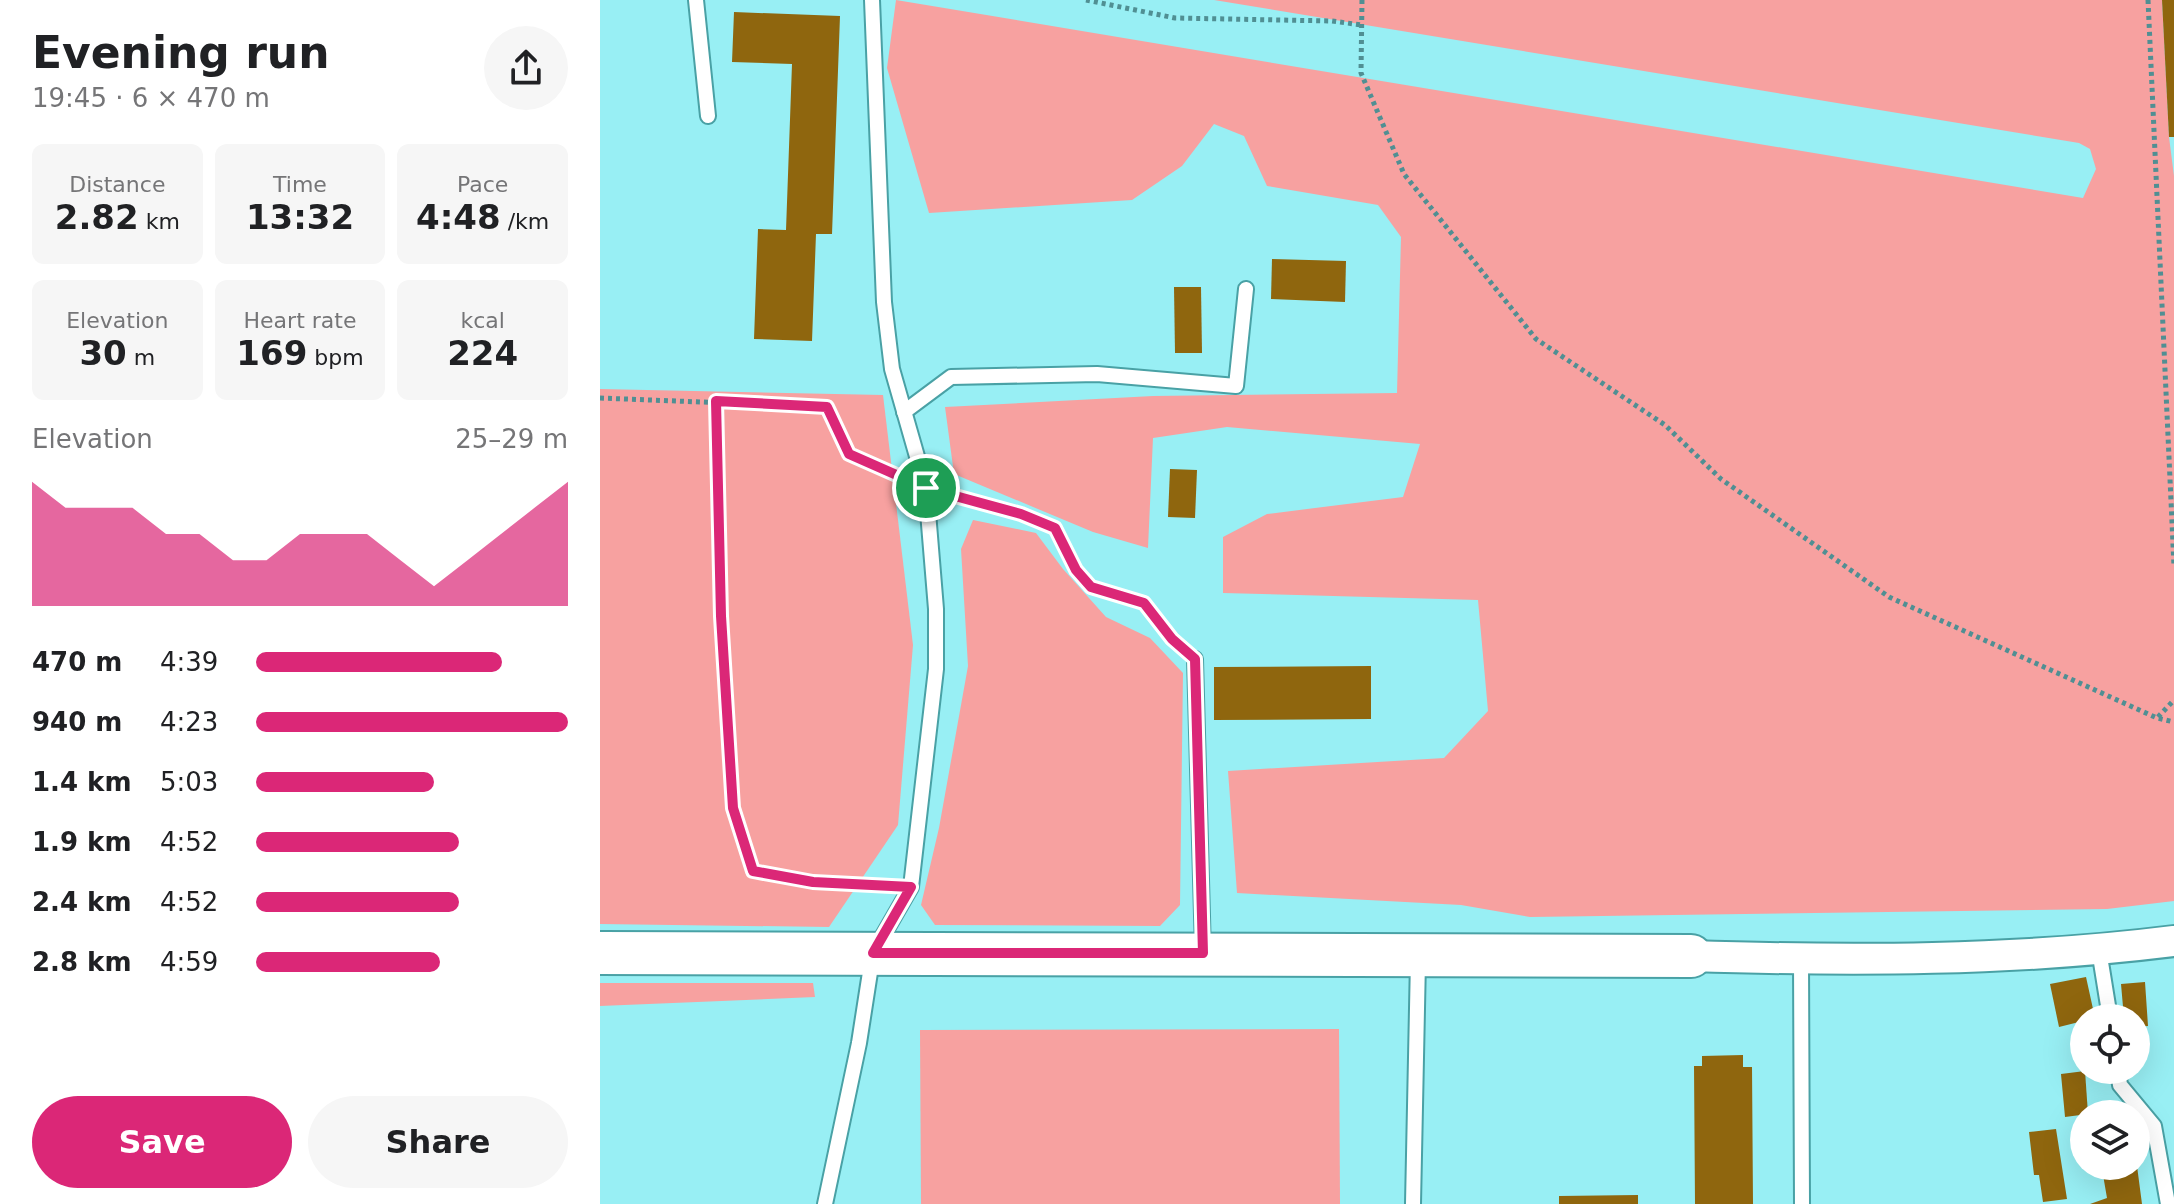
<!DOCTYPE html>
<html lang="en">
<head>
<meta charset="utf-8">
<style>
	:root { --surface:#fff; --page:#f6f6f6; --text:#202124; --muted:#757577; --accent:#db2777 }
	body { margin:0; font-family:"DejaVu Sans",sans-serif; background:var(--page); color:var(--text); height:100vh; display:flex; flex-direction:column; font-size:30px; white-space:nowrap }
	* { box-sizing:border-box; margin:0 }
	p { font-size:26px; color:var(--muted) }
	.icon { flex:none; width:44px; height:44px; fill:none; stroke:currentColor; stroke-width:2; stroke-linecap:round; stroke-linejoin:round }
	.map { position:relative; flex:1; overflow:hidden }
	.panel { display:flex; flex-direction:column; background:var(--surface); width:600px }
	.panel>* { flex:none }
	.tools { position:absolute; left:1470px; top:1004px; display:grid; gap:16px }
	.tools a { display:grid; place-items:center; width:80px; height:80px; border-radius:50%; background:var(--surface); box-shadow:0 8px 32px #0002; font-size:40px }
	.pin { position:absolute; display:grid; place-items:center; width:68px; height:68px; color:#fff; margin:-34px; border:4px solid #fff; border-radius:50%; box-shadow:0 2px 8px #0007 }
	.round { display:grid; place-items:center; flex:none; width:84px; height:84px; border-radius:42px; background:var(--page) }
	.summary { display:flex; align-items:center; justify-content:space-between; height:136px; padding:0 32px }
	h1 { font-size:44px; font-weight:600; line-height:60px }
	.stats { display:grid; grid-template-columns:repeat(3,1fr); gap:12px; height:136px; padding:8px 32px }
	.stats div { display:grid; align-content:center; border-radius:12px; background:var(--page); text-align:center }
	.stats b { font-size:34px; font-weight:600 }
	.stats small { font-size:22px; font-weight:400 }
	.stats p { font-size:22px }
	.chart { height:224px; padding:16px 32px }
	.chart p { display:flex; justify-content:space-between }
	.chart svg { width:100%; height:144px; margin-top:8px; fill:var(--accent); opacity:.7 }
	.primary-button { display:flex; gap:16px; margin-top:auto; padding:16px 32px }
	.primary-button a { flex:1; height:92px; border-radius:48px; background:var(--accent); color:#fff; font-size:32px; font-weight:600; line-height:92px; text-align:center }
	.primary-button a+a { background:var(--page); color:var(--text) }
	ul { padding:0 32px; list-style:none; font-size:26px }
	li { display:grid; grid-template-columns:128px 96px 1fr; align-items:center; height:60px }
	li i { height:20px; border-radius:10px; background:var(--accent) }
	main { display:flex; flex:1; min-height:0 }
	.map>svg:first-child { display:block }
	.green { fill:#f7a1a0 }
	.building { fill:#8f660e }
	.lines { fill:none; stroke-linecap:round; stroke-linejoin:round }
	.lane-casing { stroke:#49a1a5; stroke-width:18 }
	.street-casing { stroke:#49a1a5; stroke-width:34 }
	.secondary-casing { stroke:#49a1a5; stroke-width:46 }
	.path { stroke:#508f93; stroke-width:5; stroke-dasharray:4 4; stroke-linecap:butt }
	.lane { stroke:#fff; stroke-width:14 }
	.street { stroke:#fff; stroke-width:30 }
	.secondary { stroke:#fff; stroke-width:42 }
	.route-casing { stroke:#fff; stroke-width:16 }
	.route { stroke:#db2777; stroke-width:10 }
</style>
</head>
<body>
<main>
<section class="panel">
<div class="summary"><div><h1>Evening run</h1><p>19:45 · 6 × 470 m</p></div><a class="round"><svg class="icon" aria-label="share" viewBox="0 0 24 24"><path d="M12 15V3M7 8l5-5 5 5M5 13v7h14v-7"/></svg></a></div>
<div class="stats">
<div><p>Distance</p><b>2.82<small> km</small></b></div>
<div><p>Time</p><b>13:32</b></div>
<div><p>Pace</p><b>4:48<small> /km</small></b></div>
</div>
<div class="stats">
<div><p>Elevation</p><b>30<small> m</small></b></div>
<div><p>Heart rate</p><b>169<small> bpm</small></b></div>
<div><p>kcal</p><b>224</b></div>
</div>
<div class="chart"><p><span>Elevation</span>25–29 m</p>
<svg viewBox="0 0 160 44" preserveAspectRatio="none"><path d="M0 44V6L10 14L20 14L30 14L40 22L50 22L60 30L70 30L80 22L90 22L100 22L110 30L120 38L130 30L140 22L150 14L160 6V44z"/></svg>
</div>
<ul>
<li><b>470 m</b>4:39<i style="width:79%"></i></li>
<li><b>940 m</b>4:23<i style="width:100%"></i></li>
<li><b>1.4 km</b>5:03<i style="width:57%"></i></li>
<li><b>1.9 km</b>4:52<i style="width:65%"></i></li>
<li><b>2.4 km</b>4:52<i style="width:65%"></i></li>
<li><b>2.8 km</b>4:59<i style="width:59%"></i></li>
</ul>
<div class="primary-button"><a>Save</a><a>Share</a></div>
</section>
<div class="map">
<svg width="1574" height="1204" viewBox="0 0 1574 1204">
	<rect width="100%" height="100%" fill="#98eff4"/>
	<g class="green">
		<polygon points="296,0 1483,198 1496,169 1490,149 1479,143 614,0 1562,0 1569,137 1574,176 1574,901 1507,909 930,917 861,905 637,893 628,771 844,758 888,711 878,600 623,593 623,537 667,514 803,497 820,444 627,427 553,438 548,548 493,532 354,474 345,407 553,396 797,393 801,237 778,205 667,186 644,136 614,124 582,166 532,200 329,213 287,68"/>
		<polygon points="0,389 283,395 313,645 298,825 229,927 0,924"/>
		<polygon points="373,520 436,533 463,569 506,617 550,638 583,673 580,905 560,926 335,925 321,905 339,828 368,666 361,549"/>
		<polygon points="0,983 213,983 215,997 0,1006"/>
		<polygon points="739,1029 740,1204 321,1204 320,1030"/>
	</g>
	<g class="building">
		<polygon points="1562,0 1574,0 1574,137 1569,137"/>
		<polygon points="134,12 240,16 232,234 216,234 212,341 154,339 158,229 186,230 192,64 132,62"/>
		<polygon points="672,259 746,261 745,302 671,299"/>
		<polygon points="574,287 601,287 602,353 575,353"/>
		<polygon points="570,469 597,470 595,518 568,517"/>
		<polygon points="771,666 771,719 614,720 614,667"/>
		<polygon points="1486,977 1495,1018 1459,1027 1450,984"/>
		<polygon points="1545,982 1548,1026 1536,1027 1536,1018 1524,1018 1521,984"/>
		<polygon points="1143,1055 1143,1067 1152,1067 1153,1204 1095,1204 1094,1066 1102,1066 1102,1056"/>
		<polygon points="1485,1071 1488,1114 1465,1117 1461,1074"/>
		<polygon points="1456,1129 1467,1199 1443,1202 1439,1175 1434,1175 1429,1132"/>
		<polygon points="1537,1166 1542,1204 1490,1204 1507,1198 1502,1169"/>
		<polygon points="1038,1195 1038,1204 959,1204 959,1196"/>
	</g>
	<g class="lines">
		<defs>
			<g id="lane">
				<polyline points="96,0 108,116"/>
				<polyline points="304,412 351,377 497,374 636,386 646,289"/>
				<polyline points="595,659 603,952"/>
				<polyline points="1499,950 1510,1018"/>
				<polyline points="1201,959 1202,1204"/>
				<polyline points="1518,1070 1520,1085 1554,1126 1568,1204"/>
				<polyline points="225,1204 259,1043 273,953 311,887 336,669 336,609 326,488 292,369 284,302 272,0"/>
				<polyline points="813,1204 818,960"/>
			</g>
			<path id="street" d="M1091 956C1251 961 1415 961 1574 941"/>
			<polyline id="secondary" points="0,953 1091,956"/>
		</defs>
		<use href="#lane" class="lane-casing"/>
		<use href="#street" class="street-casing"/>
		<use href="#secondary" class="secondary-casing"/>
		<g class="path">
			<polyline points="486,0 575,18 732,21 762,25"/>
			<polyline points="762,0 761,73 804,174 936,339 1065,425 1121,479 1289,597 1557,718 1574,722"/>
			<polyline points="1548,0 1574,566"/>
			<polyline points="0,398 227,407 249,454 304,478"/>
			<polyline points="116,401 121,616 133,808 153,871 213,882 289,886"/>
			<polyline points="347,493 421,514 455,528 476,570 491,587 544,603 582,648"/>
			<polyline points="1558,717 1574,700"/>
		</g>
		<use href="#lane" class="lane"/>
		<use href="#street" class="street"/>
		<use href="#secondary" class="secondary"/>
	</g>
	<g class="lines">
		<defs>
			<polygon id="route" points="116,401 227,407 249,454 326,488 421,514 455,528 476,570 491,587 544,603 572,639 595,659 603,953 273,953 311,887 213,882 153,871 133,808 121,616"/>
		</defs>
		<use href="#route" class="route-casing"/>
		<use href="#route" class="route"/>
	</g>
</svg>
<div class="tools">
<a><svg class="icon" aria-label="locate" viewBox="0 0 24 24"><circle cx="12" cy="12" r="6"/><path d="M12 2v4M12 18v4M2 12h4M18 12h4"/></svg></a>
<a><svg class="icon" aria-label="layers" viewBox="0 0 24 24"><path d="M12 4l9 5-9 5-9-5zM3 14l9 5 9-5"/></svg></a>
</div>
<div class="pin" style="left:326px;top:488px;background:#1e9e55"><svg class="icon" aria-label="arrive" viewBox="0 0 24 24"><path d="M6 21V4h12l-3 4 3 4H6"/></svg></div>
</div>
</main>
</body>
</html>
